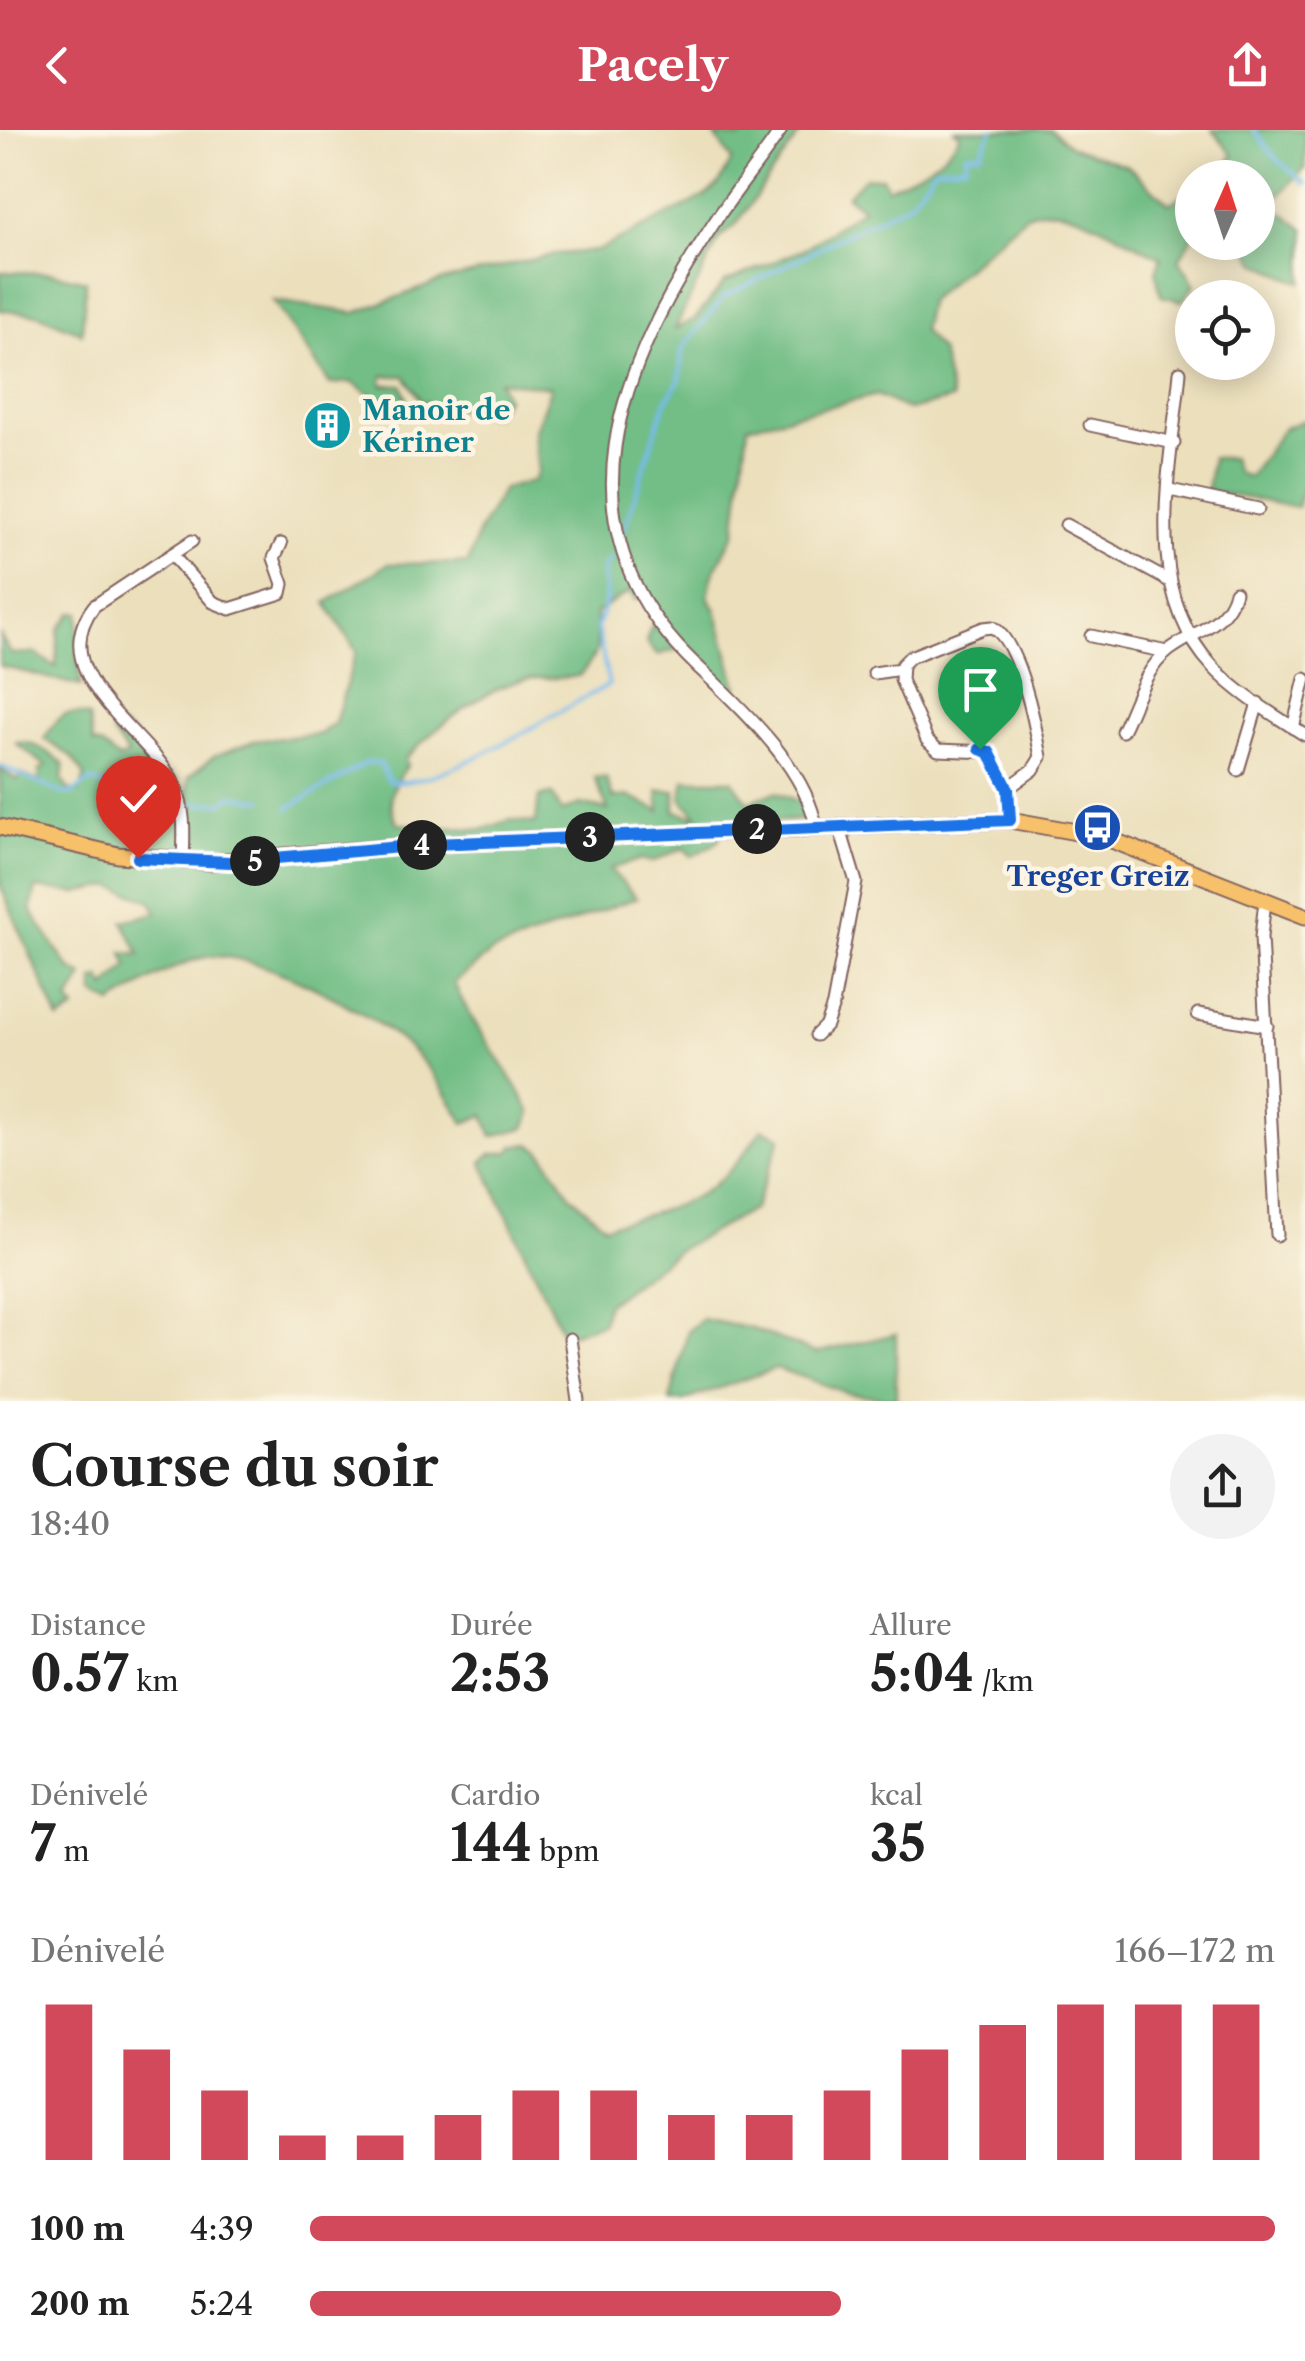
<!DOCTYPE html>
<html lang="fr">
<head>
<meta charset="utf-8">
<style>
	:root { --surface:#fff; --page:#f2f2f2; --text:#222; --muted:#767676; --accent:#d1495b }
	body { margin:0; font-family:"Libre Caslon Text",serif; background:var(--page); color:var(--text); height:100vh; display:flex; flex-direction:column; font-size:38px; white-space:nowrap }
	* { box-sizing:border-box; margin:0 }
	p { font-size:32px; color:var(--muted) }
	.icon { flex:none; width:55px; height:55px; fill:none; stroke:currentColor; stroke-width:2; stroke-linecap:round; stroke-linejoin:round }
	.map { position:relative; height:1271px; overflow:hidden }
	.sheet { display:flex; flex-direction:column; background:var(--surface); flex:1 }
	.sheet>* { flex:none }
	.needle { width:65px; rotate:3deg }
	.fabs { position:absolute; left:1175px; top:30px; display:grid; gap:20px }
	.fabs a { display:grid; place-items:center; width:100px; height:100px; border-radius:50%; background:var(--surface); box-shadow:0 5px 25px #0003; font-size:50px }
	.pin { position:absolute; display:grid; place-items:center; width:85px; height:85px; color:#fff; margin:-102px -42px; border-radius:50% 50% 50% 0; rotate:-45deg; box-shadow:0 0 10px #0007 }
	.pin .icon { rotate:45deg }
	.km { position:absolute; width:50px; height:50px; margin:-25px; border-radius:50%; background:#222; color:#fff; font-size:28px; line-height:50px; text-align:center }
	.round { display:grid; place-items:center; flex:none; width:105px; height:105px; border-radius:52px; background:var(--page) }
	.headline { display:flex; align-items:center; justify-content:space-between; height:170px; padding:0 30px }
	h1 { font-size:55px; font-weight:800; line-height:75px }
	.figures { display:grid; grid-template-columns:repeat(3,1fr); gap:15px; height:170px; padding:10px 30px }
	.figures div { display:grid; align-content:center }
	.figures b { font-size:50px; font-weight:800 }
	.figures small { font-size:28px; font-weight:400 }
	.figures p { font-size:28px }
	.chart { height:280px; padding:20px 30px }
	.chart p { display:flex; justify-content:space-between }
	.chart svg { width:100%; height:180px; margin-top:10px; stroke:var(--accent); stroke-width:6 }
	ul { padding:0 30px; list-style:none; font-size:32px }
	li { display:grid; grid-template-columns:160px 120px 1fr; align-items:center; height:75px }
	li i { height:25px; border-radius:12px; background:var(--accent) }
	header { display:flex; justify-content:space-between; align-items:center; height:130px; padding:0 30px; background:var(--accent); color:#fff; font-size:45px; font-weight:800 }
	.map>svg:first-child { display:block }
	.forest { fill:#72be86; stroke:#5e6e58; stroke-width:2.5 }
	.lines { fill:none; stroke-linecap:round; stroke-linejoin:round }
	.stream { stroke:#78bcee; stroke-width:4 }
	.minor-casing { stroke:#82625e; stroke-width:15 }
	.major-casing { stroke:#82625e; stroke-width:19 }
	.minor { stroke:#fff; stroke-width:11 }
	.major { stroke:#f7c06b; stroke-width:15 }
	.route-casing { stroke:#fff; stroke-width:20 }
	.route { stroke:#1a73e8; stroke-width:12 }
	.labels { text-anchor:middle; stroke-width:9; stroke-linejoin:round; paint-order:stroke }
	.culture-label { font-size:28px; font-weight:bold; fill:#0d838f; stroke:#fcf5e5; text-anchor:start }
	.transit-label { font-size:28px; font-weight:bold; fill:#164399; stroke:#fcf5e5 }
</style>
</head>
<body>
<header><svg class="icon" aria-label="back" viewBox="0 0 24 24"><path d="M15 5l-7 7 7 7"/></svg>Pacely<svg class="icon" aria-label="share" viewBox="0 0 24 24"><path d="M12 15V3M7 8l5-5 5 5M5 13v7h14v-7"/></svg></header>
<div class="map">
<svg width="1305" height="1271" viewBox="0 0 1305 1271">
	<rect width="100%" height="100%" fill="#fcf5e5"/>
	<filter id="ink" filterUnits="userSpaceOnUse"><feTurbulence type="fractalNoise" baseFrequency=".01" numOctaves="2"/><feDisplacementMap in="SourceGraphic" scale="20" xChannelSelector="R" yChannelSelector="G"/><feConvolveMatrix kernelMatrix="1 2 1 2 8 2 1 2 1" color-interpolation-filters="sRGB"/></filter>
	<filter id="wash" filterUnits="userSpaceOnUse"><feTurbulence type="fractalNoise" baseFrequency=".0048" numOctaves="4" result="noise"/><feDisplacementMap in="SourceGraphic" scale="40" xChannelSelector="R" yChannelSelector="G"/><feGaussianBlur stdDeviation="2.25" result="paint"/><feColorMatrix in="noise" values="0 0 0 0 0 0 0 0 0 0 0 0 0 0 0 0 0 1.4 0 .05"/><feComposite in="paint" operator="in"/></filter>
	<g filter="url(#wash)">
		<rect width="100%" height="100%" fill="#ebdfbc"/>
		<g class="forest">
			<path d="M746 0H802L736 95 719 108 675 199 695 189 725 152 803 120 863 79 847 66 864 48 882 47 887 58C913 46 946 31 960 5L954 0H1051L1072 17 1128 36 1169 74 1192 61V108L1179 129 1195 155 1182 171 1161 166 1156 142 1161 127C1120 110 1068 65 1025 86L929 170 922 200 941 222 952 269 909 280 877 265 748 296 735 402 712 446 708 467 716 480 737 557 730 560 684 517 657 525 646 512 652 495 662 500 644 465 635 470 629 462 596 483 597 521 581 545C565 550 552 547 536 548 493 550 434 599 405 629L407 636C392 656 385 670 398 694L482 700 510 690 536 693 539 667 552 664 562 682 580 674 608 680 595 648H606L613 668 628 666 660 681 658 661H675V681L698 687 681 668 685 650H732L748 672 776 662 800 672 804 679 801 690 710 695 720 706 716 713 692 726 683 718 652 732 641 729 610 739 636 768 493 821 454 853C474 901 509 937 531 983L525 998 492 1006 484 985 464 993C447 964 430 935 404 913 369 882 247 815 201 828 171 836 137 857 112 874L94 864V850L101 848 105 858 128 836 123 823 140 825 123 791 157 783 150 770 111 756 77 763 36 758 31 778 34 786 69 838 83 846 69 871 75 879 59 890 0 755V639L17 650 21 644 40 652 39 641 46 636 16 613C31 610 53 624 64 635L62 649 68 660 79 662 85 646 72 627 44 609C59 587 63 578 89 587L93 613 103 616 118 629 128 625 112 603 118 595C156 612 163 659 187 689L195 684 187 666 189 647 214 626 254 611 320 604 335 593 356 521 326 473 388 434 468 433 478 404 503 359 533 351 538 341 534 303 551 257 499 251 506 268 493 286 421 271 405 246H383L382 255H402L407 268 399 278 388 276 351 252 330 254 273 171 355 183 441 151 556 124 597 121 705 66 719 54 732 30 715 6 741 8Z"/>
			<path d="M1212 0H1305V38L1271 74 1305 100 1302 152C1285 150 1274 138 1257 133L1245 113 1258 112V48L1226 47 1225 38 1233 25Z"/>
			<polygon points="0,142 51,143 86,151 82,203 38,184 0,180"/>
			<polygon points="1305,290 1305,353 1297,377 1207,361 1212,328 1232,328 1237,343 1249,347 1284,298"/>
			<polygon points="72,483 79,483 77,525 81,556 0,536 0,505 11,524 34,523 56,537 59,499"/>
			<path d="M762 999 781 1007 754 1079 680 1119 607 1174 603 1193 564 1206 482 1032 491 1024 509 1022 514 1016 530 1014 541 1021 571 1066 605 1096C686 1074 712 1073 762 999Z"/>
			<polygon points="702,1189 753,1199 816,1223 896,1204 896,1269 848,1263 776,1238 683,1271 670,1271 688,1201"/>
		</g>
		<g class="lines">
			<g class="stream">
				<polyline points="1254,0 1275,28 1305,53"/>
				<polyline points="624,399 665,273 680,249 682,219 724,167 910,72 936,38 966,35 966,24 981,23 992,0"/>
				<polyline points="0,636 61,663 71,664 90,651 171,678"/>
				<polyline points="192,674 222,673 231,666 262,670"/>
				<path d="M288 678 368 632 380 633 388 651C436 663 560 578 609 555L597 498 606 471 603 438 611 428"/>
			</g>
		</g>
	</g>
	<g filter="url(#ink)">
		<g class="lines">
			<defs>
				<g id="minor">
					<path d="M781 0C760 32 735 61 714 93 620 235 551 396 695 534 737 574 806 636 816 697"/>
					<path d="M1180 242C1171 338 1140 459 1213 537 1238 564 1274 585 1305 605"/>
					<polyline points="1090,295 1174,313"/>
					<polyline points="1170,360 1258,379"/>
					<polyline points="1066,395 1169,451"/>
					<polyline points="174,427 213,472 230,479 281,463 283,454 274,428 281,414"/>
					<polyline points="1091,506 1167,522"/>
					<polyline points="874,543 901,539"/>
					<polyline points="1293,598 1305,549"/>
					<path d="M1122 601C1136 574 1143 541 1168 521 1194 501 1226 496 1235 462"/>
					<polyline points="1238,640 1258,573"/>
					<path d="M1007 659 1033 640 1041 627C1036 598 1019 510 992 497L983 498 910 527 902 535 901 550 927 610 938 620 989 622 1007 659 1010 690"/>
					<path d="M183 732C184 706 186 680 175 656 150 601 41 545 94 476L192 411"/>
					<polyline points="1265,770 1261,807 1277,1105"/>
					<polyline points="1198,884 1267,896"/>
					<polyline points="816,905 826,895 833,875 856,752 839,696"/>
					<polyline points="570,1209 579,1271"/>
				</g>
				<polyline id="major" points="0,697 118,725 211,732 433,714 1010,690 1104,707 1305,786"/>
			</defs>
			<use href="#minor" class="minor-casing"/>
			<use href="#major" class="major-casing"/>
			<use href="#minor" class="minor"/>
			<use href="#major" class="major"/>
		</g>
	</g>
	<g class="lines" filter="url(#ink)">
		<defs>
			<polyline id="route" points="138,728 230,732 434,714 1010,690 1008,659 989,622 980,619"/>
		</defs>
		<use href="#route" class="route-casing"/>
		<use href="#route" class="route"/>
	</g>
	<defs>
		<symbol id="building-disc" viewBox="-11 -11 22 22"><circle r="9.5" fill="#0f9aa8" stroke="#fcf5e5"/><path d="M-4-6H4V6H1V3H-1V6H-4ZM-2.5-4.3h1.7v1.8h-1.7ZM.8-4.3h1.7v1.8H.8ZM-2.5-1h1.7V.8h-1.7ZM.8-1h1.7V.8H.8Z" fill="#fff"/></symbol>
		<symbol id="bus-disc" viewBox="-11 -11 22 22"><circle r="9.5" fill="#1a4fb4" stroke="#fcf5e5"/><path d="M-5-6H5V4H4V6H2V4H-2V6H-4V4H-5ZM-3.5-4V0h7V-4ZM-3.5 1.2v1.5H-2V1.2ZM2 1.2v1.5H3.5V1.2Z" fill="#fff"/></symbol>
	</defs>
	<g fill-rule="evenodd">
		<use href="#building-disc" x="300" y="268" width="55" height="55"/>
		<use href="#bus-disc" x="1070" y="670" width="55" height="55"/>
	</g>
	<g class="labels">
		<g class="culture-label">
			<text x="362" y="290">Manoir de<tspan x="362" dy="32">Kériner</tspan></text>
		</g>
		<g class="transit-label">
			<text x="1098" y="756">Treger Greiz</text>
		</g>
	</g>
</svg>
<div class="fabs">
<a><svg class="needle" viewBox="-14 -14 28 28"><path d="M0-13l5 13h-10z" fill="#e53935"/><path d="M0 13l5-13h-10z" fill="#767676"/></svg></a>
<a><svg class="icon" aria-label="locate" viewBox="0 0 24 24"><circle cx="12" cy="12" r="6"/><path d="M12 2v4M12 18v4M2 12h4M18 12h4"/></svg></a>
</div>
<div class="pin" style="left:980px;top:619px;background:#1e9e55"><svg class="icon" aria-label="arrive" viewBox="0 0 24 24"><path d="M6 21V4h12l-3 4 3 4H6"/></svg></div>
<div class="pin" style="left:138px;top:728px;background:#d93025"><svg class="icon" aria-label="check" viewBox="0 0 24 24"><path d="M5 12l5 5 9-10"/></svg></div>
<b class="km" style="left:757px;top:699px">2</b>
<b class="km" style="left:590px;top:707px">3</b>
<b class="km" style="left:422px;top:715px">4</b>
<b class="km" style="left:255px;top:731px">5</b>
</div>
<section class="sheet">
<div class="headline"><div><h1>Course du soir</h1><p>18:40</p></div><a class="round"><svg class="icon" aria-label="share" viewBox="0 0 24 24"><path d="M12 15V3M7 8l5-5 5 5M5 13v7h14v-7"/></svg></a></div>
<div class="figures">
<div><p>Distance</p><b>0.57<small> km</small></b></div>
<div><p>Durée</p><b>2:53</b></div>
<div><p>Allure</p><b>5:04<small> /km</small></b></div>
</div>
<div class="figures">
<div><p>Dénivelé</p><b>7<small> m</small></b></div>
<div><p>Cardio</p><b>144<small> bpm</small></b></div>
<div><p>kcal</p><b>35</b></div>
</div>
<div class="chart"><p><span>Dénivelé</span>166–172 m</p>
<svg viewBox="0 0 160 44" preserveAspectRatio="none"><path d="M5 44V6M15 44V17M25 44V27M35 44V38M45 44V38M55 44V33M65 44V27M75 44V27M85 44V33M95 44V33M105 44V27M115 44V17M125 44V11M135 44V6M145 44V6M155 44V6"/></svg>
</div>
<ul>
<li><b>100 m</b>4:39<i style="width:100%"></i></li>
<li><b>200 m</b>5:24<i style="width:55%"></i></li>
</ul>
</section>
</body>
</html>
